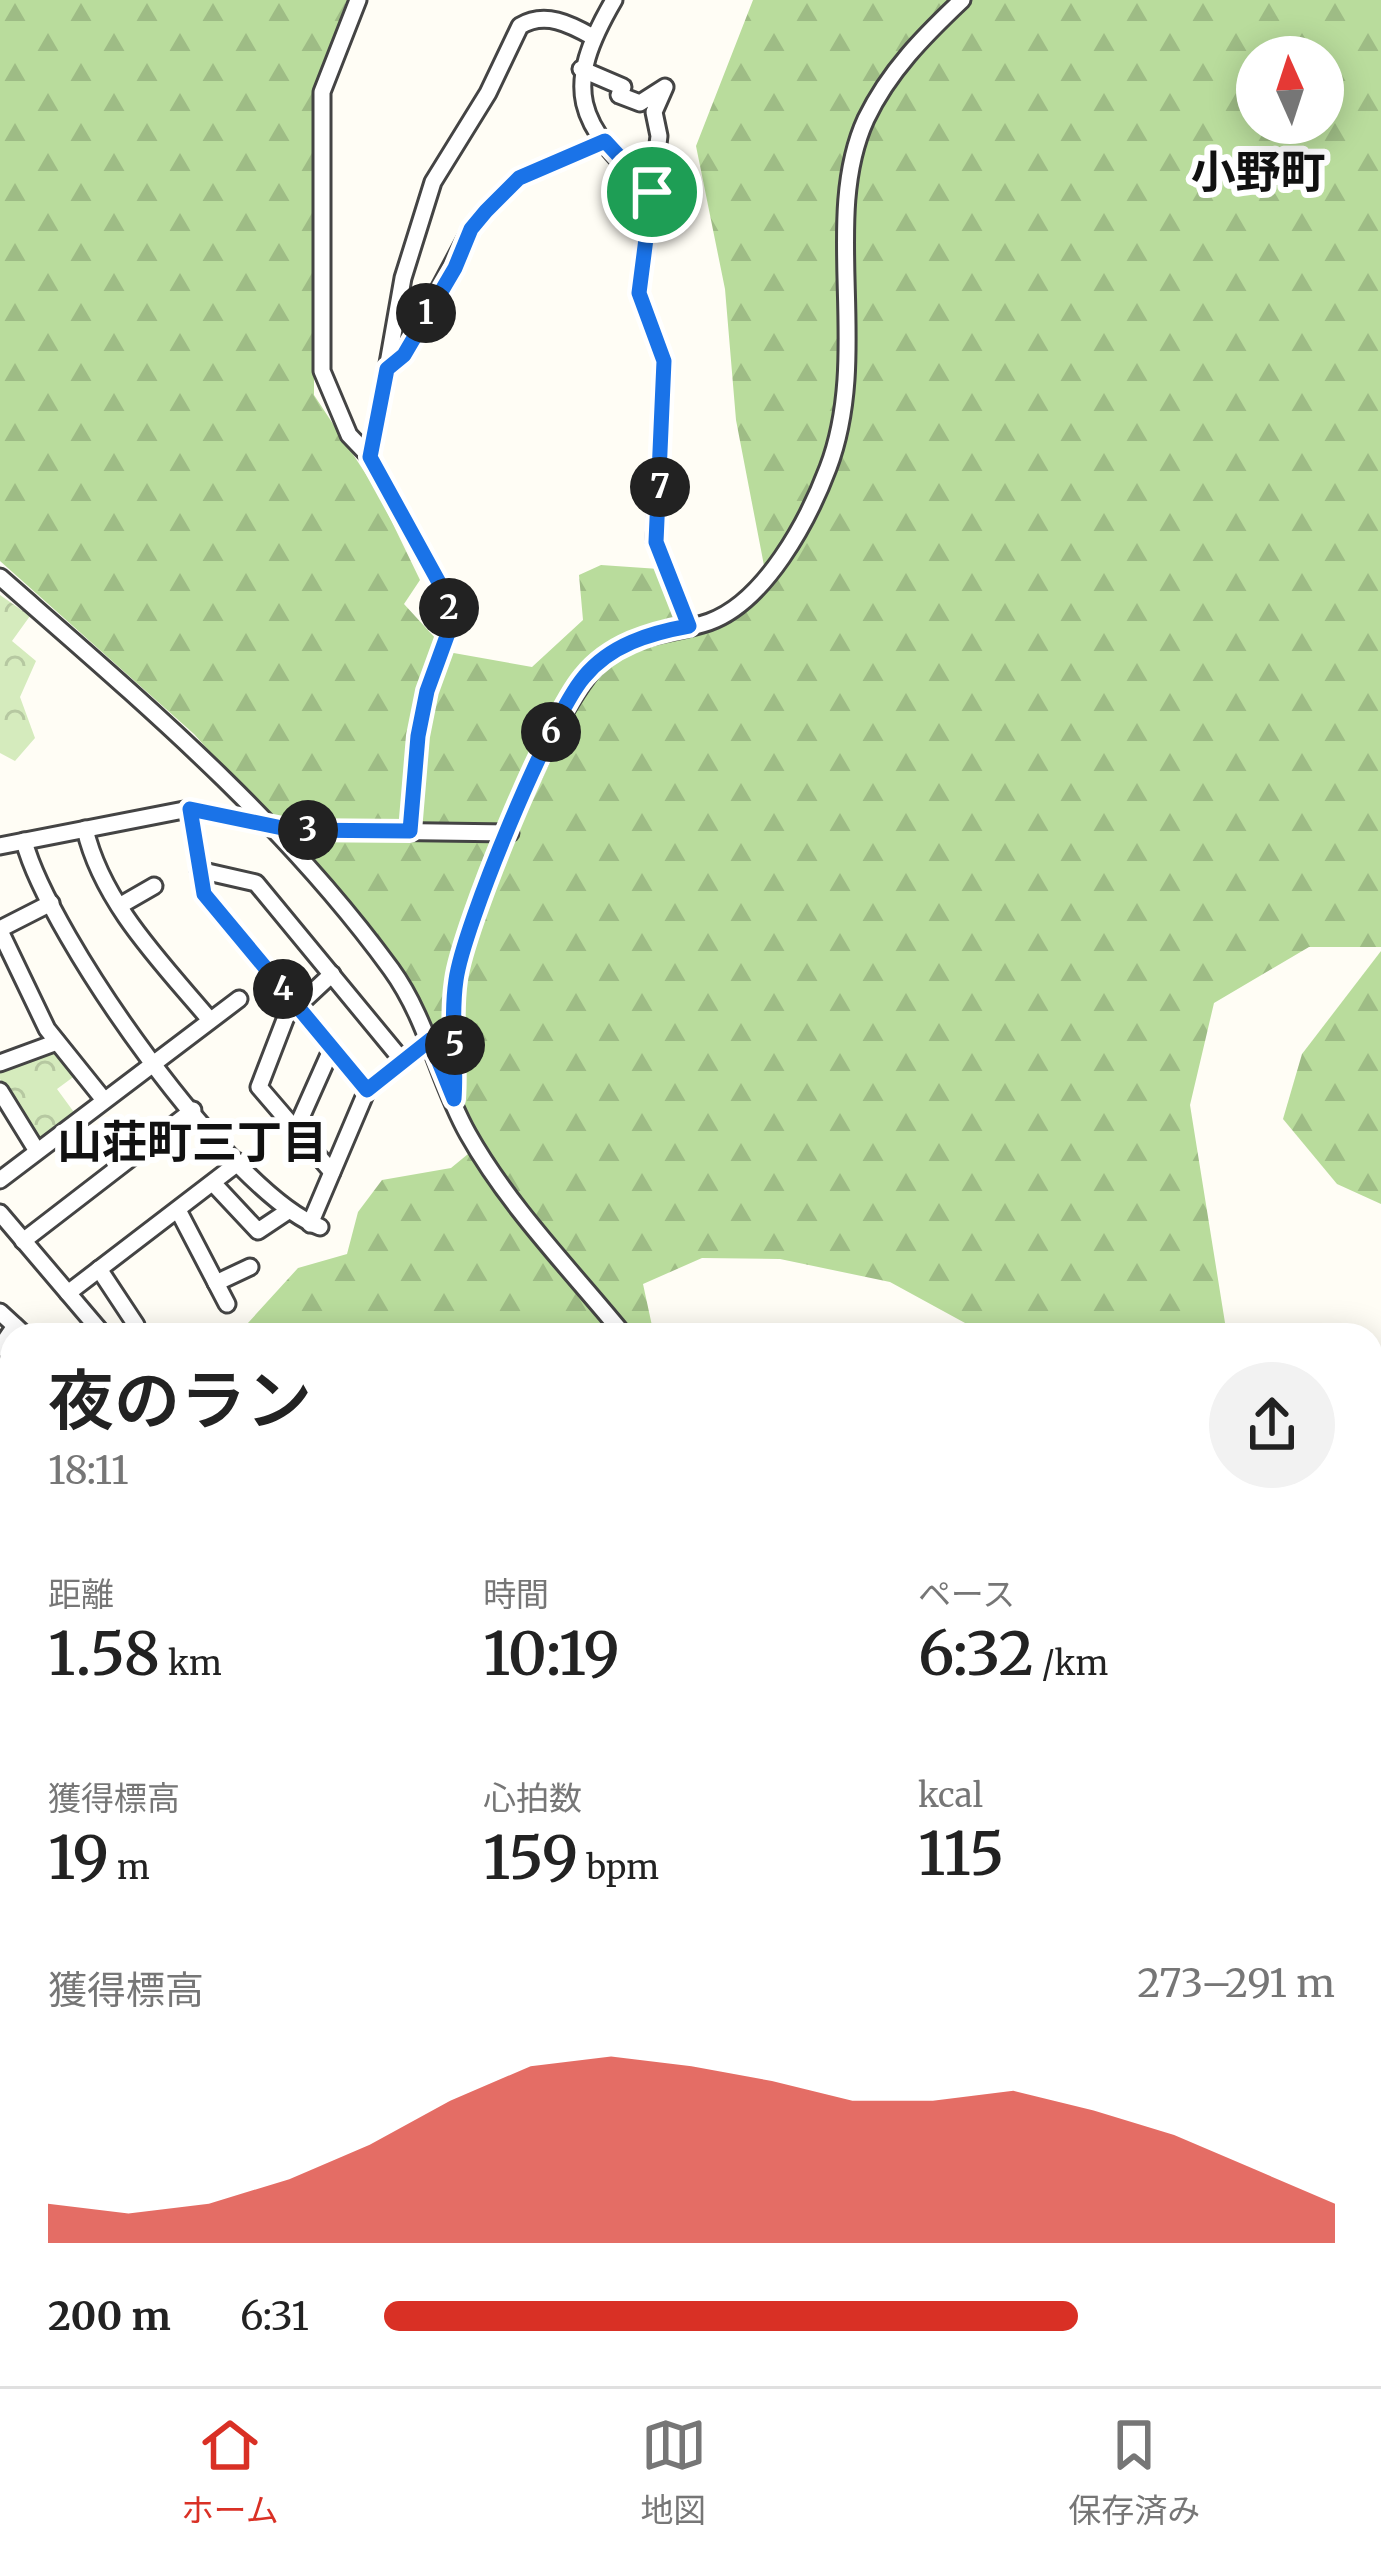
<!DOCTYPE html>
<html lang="ja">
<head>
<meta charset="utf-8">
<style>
	:root { --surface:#fff; --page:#f2f2f2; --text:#222; --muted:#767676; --line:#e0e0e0; --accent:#d93025 }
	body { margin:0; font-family:Merriweather,"Noto Sans JP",serif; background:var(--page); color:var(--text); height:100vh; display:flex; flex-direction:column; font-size:45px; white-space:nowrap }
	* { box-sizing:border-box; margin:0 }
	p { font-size:39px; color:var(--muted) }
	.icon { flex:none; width:66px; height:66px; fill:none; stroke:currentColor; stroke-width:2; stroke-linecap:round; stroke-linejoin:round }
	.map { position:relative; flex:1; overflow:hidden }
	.sheet { position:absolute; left:0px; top:1323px; width:1383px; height:1065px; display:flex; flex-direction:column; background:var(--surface); border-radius:36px 36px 0 0; box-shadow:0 6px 30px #0003 }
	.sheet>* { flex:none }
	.needle { width:78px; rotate:357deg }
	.tools { position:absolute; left:1236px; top:36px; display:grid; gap:24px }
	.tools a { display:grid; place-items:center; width:108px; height:108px; border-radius:50%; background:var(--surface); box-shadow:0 6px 30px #0003; font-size:60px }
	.pin { position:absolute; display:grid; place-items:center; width:102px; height:102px; color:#fff; margin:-51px; border:6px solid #fff; border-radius:50%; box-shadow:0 3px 12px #0007 }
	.km { position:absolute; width:60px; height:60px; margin:-30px; border-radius:50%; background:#222; color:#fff; font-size:33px; line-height:60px; text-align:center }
	.round { display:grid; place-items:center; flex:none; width:126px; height:126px; border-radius:63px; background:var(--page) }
	.summary { display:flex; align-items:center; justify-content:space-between; height:204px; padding:0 48px }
	h1 { font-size:66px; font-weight:600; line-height:90px }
	.stats { display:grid; grid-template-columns:repeat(3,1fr); gap:18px; height:204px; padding:12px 48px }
	.stats div { display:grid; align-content:center }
	.stats b { font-size:60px; font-weight:600 }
	.stats small { font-size:33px; font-weight:400 }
	.stats p { font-size:33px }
	.chart { height:336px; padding:24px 48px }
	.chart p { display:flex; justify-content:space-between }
	.chart svg { width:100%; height:216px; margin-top:12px; fill:var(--accent); opacity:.7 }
	ul { padding:0 48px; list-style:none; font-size:39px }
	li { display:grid; grid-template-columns:192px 144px 1fr; align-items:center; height:90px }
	li i { height:30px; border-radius:15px; background:var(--accent) }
	.menu { display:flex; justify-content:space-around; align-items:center; height:168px; border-top:3px solid var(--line); background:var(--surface); font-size:33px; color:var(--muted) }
	.menu a { display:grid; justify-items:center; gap:6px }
	.menu .current { color:var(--accent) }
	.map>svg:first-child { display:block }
	.forest { fill:url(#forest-firs); fill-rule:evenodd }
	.park { fill:url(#park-crowns) }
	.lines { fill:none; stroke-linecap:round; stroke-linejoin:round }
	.stream { stroke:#3f96cf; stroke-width:3 }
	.minor-casing { stroke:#444; stroke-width:21 }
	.minor { stroke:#fff; stroke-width:15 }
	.route-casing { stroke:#fff; stroke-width:24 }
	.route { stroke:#1a73e8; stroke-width:15 }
	.labels { text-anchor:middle; stroke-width:12; stroke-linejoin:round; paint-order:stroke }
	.neighbourhood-label { font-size:45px; font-weight:bold; fill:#111; stroke:#fff }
</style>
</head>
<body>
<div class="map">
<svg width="1381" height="2386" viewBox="0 0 1381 2386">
	<defs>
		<pattern id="forest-firs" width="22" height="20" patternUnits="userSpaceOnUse" patternTransform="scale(3)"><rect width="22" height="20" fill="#b9dc9c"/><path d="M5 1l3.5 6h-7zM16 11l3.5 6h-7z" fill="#9ebc85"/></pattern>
		<pattern id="park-crowns" width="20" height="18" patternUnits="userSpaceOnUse" patternTransform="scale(3)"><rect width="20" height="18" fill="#d5ebbd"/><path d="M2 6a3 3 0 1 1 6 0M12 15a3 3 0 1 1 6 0" fill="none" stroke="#b6c8a1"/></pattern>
	</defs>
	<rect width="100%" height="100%" fill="#fffdf5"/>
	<g class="forest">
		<path d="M0 0H347L314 89V395L377 491 420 580 404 604 448 652 532 667 583 620 579 575 601 565 659 569 685 627 707 623 766 576 736 420 725 289 696 146 753 0H1381V947H1309L1214 1003 1190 1105 1226 1329 1214 1335H987L890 1282 780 1259 702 1258 643 1284 654 1335H237L298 1268 347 1254 358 1212 382 1180 451 1168 479 1145 440 1053 305 858 194 734 0 561ZM1257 57H1323V123H1257Z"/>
		<polygon points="1381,951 1381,1204 1337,1184 1283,1119 1302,1054"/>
		<polygon points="1371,1487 1381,1497 1381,1587 1371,1683 1381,1688 1381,1871 1371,1866"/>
		<polygon points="1371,1946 1381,1960 1381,2060 1371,2065"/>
		<polygon points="1371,2296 1381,2303 1381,2386 1350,2386 1345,2376 1371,2376"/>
		<polygon points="1169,2376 1272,2376 1268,2380 1233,2376 1224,2386 1185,2386"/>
	</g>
	<g class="park">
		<polygon points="0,595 30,616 12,641 36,661 20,697 35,738 15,761 0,753"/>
		<polygon points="51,1051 76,1075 57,1089 76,1115 42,1139 36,1138 0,1079 0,1071"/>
	</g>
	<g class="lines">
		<g class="stream">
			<polyline points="0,1591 12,1595"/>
			<polyline points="1128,2376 1138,2386"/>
		</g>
		<defs>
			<g id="minor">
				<polyline points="358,0 322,92 322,371 349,435 370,457 447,597 451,625 427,691 418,736 410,831"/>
				<path d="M614 0C562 89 575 123 652 192L639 293 664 360 655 541 689 626"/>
				<polyline points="581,69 623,87 619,95 640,103 665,87 654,112 659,136 652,192"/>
				<path d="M387 369 403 278 433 182 488 93 520 26C545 11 570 24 593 37"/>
				<polyline points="370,457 387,369 404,355 471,229 486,210 519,178 605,141"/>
				<path d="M0 577C139 699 282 819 391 969 428 1020 438 1081 468 1134 509 1207 571 1270 624 1335"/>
				<polyline points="189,809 204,894 367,1090 430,1040"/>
				<path d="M85 829C102 903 162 963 210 1020"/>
				<path d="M24 841C49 936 231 1194 320 1227"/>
				<polyline points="0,846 189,809 293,830 510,833"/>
				<polyline points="199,870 256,883 402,1060"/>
				<polyline points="121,905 154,886"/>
				<polyline points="0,929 51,903"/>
				<polyline points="0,931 47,1029 104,1100"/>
				<polyline points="332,974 286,1017 259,1087 332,1172"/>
				<polyline points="0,1063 57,1042"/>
				<polyline points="0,1091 37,1151"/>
				<path d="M454 1099C458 1058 448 1014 457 973 472 909 558 691 607 656 638 633 674 634 709 622 765 602 808 521 828 468 872 353 820 219 866 119 889 71 924 36 962 0"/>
				<polyline points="295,1131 332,1048"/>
				<polyline points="0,1180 239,999"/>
				<polyline points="213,1183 258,1231 288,1211"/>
				<polyline points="178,1210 227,1304"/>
				<polyline points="0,1213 102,1333"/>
				<polyline points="310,1224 367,1090"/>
				<polyline points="23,1241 193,1110"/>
				<polyline points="99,1269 136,1325"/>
				<polyline points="216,1283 250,1267"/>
				<polyline points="68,1293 239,1162"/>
				<polyline points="0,1312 25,1335"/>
				<polyline points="0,1348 15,1326"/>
				<polyline points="0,2241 12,2227"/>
				<polyline points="0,2260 12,2276"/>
				<polyline points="1371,2274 1381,2280"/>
				<polyline points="0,2291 12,2284"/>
				<polyline points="62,2376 77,2386"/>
				<polyline points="86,2376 90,2386"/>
				<polyline points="1319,2376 1323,2386"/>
				<polyline points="1253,2384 1265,2386"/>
				<polyline points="9,2386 20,2376"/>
				<polyline points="120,2386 125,2379"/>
				<polyline points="184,2386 200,2376"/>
				<polyline points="359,2386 361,2376"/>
				<polyline points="1288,2386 1295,2376"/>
			</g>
		</defs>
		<use href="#minor" class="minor-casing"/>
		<use href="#minor" class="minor"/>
	</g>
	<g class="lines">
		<defs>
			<path id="route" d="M605 141 652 192 639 293 664 361 656 542 689 626C650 633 610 645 584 677 550 717 463 927 456 980 450 1020 457 1059 454 1099L430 1040 367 1090 204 894 190 809 292 830 410 831 418 736 427 691 451 625 447 597 370 457 387 369 404 355 455 268 471 229 486 211 519 178Z"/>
		</defs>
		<use href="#route" class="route-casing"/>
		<use href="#route" class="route"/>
	</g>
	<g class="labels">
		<g class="neighbourhood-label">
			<text x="1258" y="188">小野町</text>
			<text x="192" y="1158">山荘町三丁目</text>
		</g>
	</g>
</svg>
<div class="tools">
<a><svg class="needle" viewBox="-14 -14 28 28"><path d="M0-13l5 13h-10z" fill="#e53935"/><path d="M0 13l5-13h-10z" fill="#767676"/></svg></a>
</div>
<div class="pin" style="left:652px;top:192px;background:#1e9e55"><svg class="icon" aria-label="arrive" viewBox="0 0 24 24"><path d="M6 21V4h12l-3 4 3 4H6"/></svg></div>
<b class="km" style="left:426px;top:313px">1</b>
<b class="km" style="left:449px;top:608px">2</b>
<b class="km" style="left:308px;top:830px">3</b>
<b class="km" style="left:283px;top:989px">4</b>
<b class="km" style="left:455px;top:1045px">5</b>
<b class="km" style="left:551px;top:732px">6</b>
<b class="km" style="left:660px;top:487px">7</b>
<section class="sheet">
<div class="summary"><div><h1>夜のラン</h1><p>18:11</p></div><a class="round"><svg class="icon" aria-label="share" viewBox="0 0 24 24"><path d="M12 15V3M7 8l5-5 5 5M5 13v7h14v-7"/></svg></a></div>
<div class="stats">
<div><p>距離</p><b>1.58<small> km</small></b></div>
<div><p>時間</p><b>10:19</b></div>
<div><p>ペース</p><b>6:32<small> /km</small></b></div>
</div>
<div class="stats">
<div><p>獲得標高</p><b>19<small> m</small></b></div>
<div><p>心拍数</p><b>159<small> bpm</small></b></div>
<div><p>kcal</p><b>115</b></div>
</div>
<div class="chart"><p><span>獲得標高</span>273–291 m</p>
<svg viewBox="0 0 160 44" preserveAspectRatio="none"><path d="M0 44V36L10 38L20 36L30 31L40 24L50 15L60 8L70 6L80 8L90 11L100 15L110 15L120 13L130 17L140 22L150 29L160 36V44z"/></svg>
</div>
<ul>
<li><b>200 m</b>6:31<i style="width:73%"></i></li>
</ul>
</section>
</div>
<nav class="menu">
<a class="current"><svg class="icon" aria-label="home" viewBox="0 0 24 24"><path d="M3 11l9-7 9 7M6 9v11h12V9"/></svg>ホーム</a>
<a><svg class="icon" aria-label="map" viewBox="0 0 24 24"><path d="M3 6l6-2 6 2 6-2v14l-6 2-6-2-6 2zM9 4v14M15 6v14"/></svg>地図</a>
<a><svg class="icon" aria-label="saved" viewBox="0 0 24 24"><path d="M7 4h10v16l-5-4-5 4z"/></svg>保存済み</a>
</nav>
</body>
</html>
